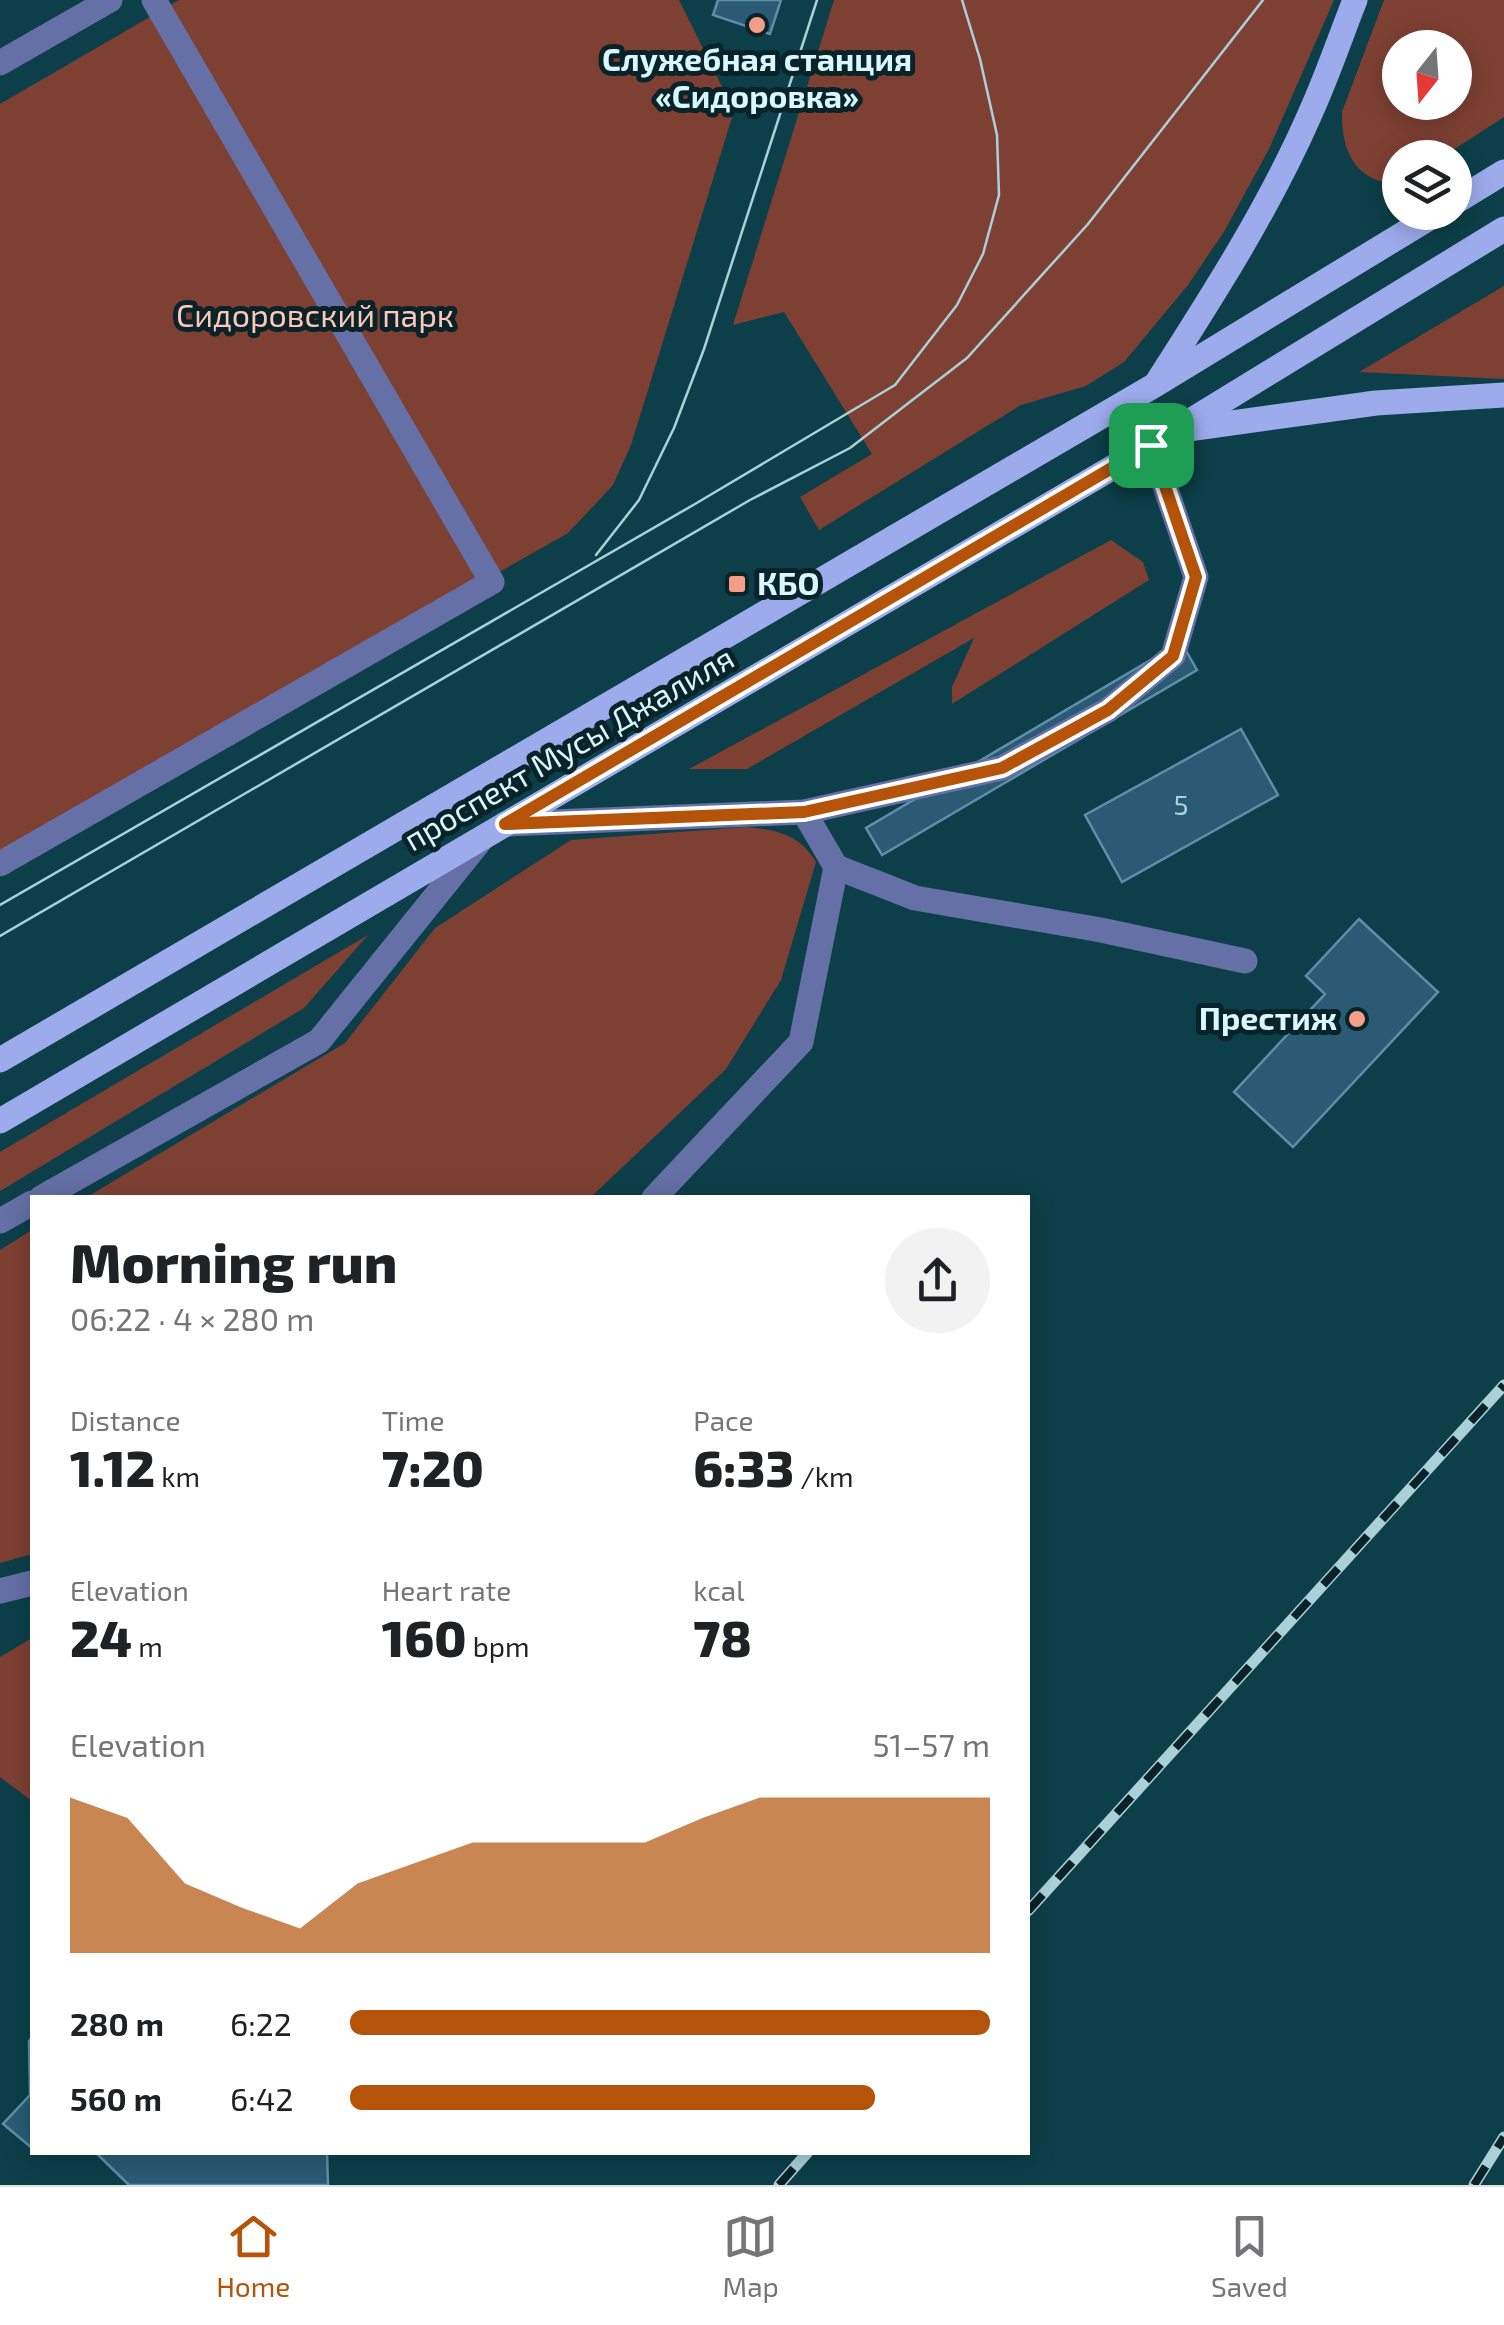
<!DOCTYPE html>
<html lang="en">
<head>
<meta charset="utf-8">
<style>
	:root { --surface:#fff; --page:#f2f2f2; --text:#202124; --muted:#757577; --line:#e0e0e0; --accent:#b45309 }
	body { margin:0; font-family:"Exo 2",sans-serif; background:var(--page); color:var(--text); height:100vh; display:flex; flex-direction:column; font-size:38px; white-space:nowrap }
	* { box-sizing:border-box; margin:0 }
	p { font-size:32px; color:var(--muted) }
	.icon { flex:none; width:55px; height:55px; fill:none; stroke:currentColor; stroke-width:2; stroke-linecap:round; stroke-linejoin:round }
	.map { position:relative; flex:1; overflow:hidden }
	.panel { position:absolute; left:30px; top:1195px; width:1000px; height:960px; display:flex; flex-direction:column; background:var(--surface); border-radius:0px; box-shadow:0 5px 25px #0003 }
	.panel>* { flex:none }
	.needle { width:65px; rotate:197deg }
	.buttons { position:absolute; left:1382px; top:30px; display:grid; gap:20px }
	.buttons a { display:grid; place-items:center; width:90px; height:90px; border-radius:50%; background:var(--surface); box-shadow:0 5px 25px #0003; font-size:50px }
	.pin { position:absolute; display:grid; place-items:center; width:85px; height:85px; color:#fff; margin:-42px; border-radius:20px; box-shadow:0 5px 15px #0006 }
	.round { display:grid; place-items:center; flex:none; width:105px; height:105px; border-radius:52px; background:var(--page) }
	.head { display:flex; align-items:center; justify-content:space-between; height:170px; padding:0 40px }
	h1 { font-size:55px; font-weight:800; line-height:75px }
	.metrics { display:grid; grid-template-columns:repeat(3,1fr); gap:15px; height:170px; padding:10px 40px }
	.metrics div { display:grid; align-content:center }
	.metrics b { font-size:50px; font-weight:800 }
	.metrics small { font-size:28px; font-weight:400 }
	.metrics p { font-size:28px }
	.chart { height:280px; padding:20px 40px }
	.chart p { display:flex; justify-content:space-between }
	.chart svg { width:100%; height:180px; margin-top:10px; fill:var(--accent); opacity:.7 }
	ul { padding:0 40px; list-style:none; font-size:32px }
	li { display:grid; grid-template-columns:160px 120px 1fr; align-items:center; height:75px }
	li i { height:25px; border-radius:12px; background:var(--accent) }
	.tabs { display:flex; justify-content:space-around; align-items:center; height:140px; border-top:2px solid var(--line); background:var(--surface); font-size:28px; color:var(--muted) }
	.tabs a { display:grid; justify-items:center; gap:5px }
	.tabs .active { color:var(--accent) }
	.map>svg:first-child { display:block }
	.green { fill:#7e4033; fill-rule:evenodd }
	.building { fill:#2b5b74; stroke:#5e8faa; stroke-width:2.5 }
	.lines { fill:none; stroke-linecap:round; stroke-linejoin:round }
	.minor { stroke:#6470a6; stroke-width:25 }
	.major { stroke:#9cabec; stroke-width:25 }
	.tram { stroke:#acd0d7; stroke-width:2.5 }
	.rail-casing { stroke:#acd0d7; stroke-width:11 }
	.rail { stroke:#092329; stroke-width:8; stroke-dasharray:22; stroke-linecap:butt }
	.route-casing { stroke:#fff; stroke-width:20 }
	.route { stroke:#b45309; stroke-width:12 }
	.poi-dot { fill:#f49e8a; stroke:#092329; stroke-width:4 }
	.labels { text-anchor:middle; stroke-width:10; stroke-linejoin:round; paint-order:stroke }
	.number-label { font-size:28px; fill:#add0dc }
	.poi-label { font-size:32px; font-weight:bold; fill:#d8f7fe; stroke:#092329 }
	.park-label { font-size:32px; fill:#fdc8bb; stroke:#092329 }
	.street-label { font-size:32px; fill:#d8f7fe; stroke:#092329 }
</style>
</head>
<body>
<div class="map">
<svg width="1504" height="2185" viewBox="0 0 1504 2185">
	<rect width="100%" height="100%" fill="#0c3f49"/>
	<g class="green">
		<polygon points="179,0 679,0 734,111 631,445 613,485 568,533 0,856 0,104"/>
		<polygon points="834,0 1334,0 1269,149 1225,230 1188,285 1124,362 1086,386 1021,405 819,530 800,497 872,454 784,312 733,325"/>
		<path d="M1384 0H1504V117L1442 157 1400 158V184C1356 183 1341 152 1342 112ZM1400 48H1455V102H1400Z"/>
		<polygon points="1504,286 1504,379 1359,372"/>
		<polygon points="1111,540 1143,562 1149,580 952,704 952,687 974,638 747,769 689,769"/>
		<path d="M746 827C777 830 799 834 816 862L781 980 726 1069 591 1197H87L345 1043 435 928 571 840Z"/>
		<polygon points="368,935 304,1008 0,1191 0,1152"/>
		<polygon points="32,1230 32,1554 0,1563 0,1250"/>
		<polygon points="32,1638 32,1801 0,1777 0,1657"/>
	</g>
	<g class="building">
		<polygon points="718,0 781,0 770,34 713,15"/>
		<polygon points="1181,642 1197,670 882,855 866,828"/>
		<polygon points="1241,729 1278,795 1122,882 1085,815"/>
		<polygon points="1359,919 1438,992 1293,1147 1234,1092 1325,994 1306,976"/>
		<polygon points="32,2037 32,2148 3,2124 30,2095 29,2041"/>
		<polygon points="95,2152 327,2152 328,2185 129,2185"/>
	</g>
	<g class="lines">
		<g class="minor">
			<polyline points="0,63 110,0"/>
			<polyline points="505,824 804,812 1002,768 1108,710 1173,656 1196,577 1151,445"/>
			<polyline points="0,864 492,582 154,0"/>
			<polyline points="836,867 915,898 1101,930 1245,961"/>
			<polyline points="41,1198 319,1041 480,841"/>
			<polyline points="654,1198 801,1042 836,867 804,812"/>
			<polyline points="0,1221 32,1203"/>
			<polyline points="0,1591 32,1583"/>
		</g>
		<g class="major">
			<polyline points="1455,202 1504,172"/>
			<path d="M1158 381C1213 295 1269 208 1310 114 1327 77 1340 38 1355 0"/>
			<polyline points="1181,430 1376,403 1504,395"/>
			<polyline points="0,1060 1155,385 1439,212"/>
			<polyline points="0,1121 1151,445 1504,229"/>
		</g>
		<g class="tram">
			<polyline points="596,555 639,500 674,428 704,349 817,0"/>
			<polyline points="0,905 695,504 895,385 957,305 983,254 999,195 997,135 980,59 962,0"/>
			<polyline points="0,936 750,500 850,448 967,358 1088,224 1263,0"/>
		</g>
		<defs>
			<g id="rail">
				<polyline points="1028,1911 1504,1385"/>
				<polyline points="779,2185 808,2152"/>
				<polyline points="1474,2185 1504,2137"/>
			</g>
		</defs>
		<use href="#rail" class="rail-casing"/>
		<use href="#rail" class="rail"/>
	</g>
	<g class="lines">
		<defs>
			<polygon id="route" points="1151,445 1196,577 1173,656 1108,710 1002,768 804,812 505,824"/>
		</defs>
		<use href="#route" class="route-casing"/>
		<use href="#route" class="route"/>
	</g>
	<g class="poi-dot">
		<circle cx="757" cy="25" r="10"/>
		<rect x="727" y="574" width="20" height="20" rx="5"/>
		<circle cx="1357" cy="1019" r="10"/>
	</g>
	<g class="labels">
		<g class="number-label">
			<text x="1181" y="815">5</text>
		</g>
		<g class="poi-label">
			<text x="757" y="71">Служебная станция<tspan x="757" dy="37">«Сидоровка»</tspan></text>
			<text x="757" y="595" text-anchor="start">КБО</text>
			<text x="1337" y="1030" text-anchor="end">Престиж</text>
		</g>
		<g class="park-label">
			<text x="315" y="327">Сидоровский парк</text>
		</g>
		<g class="street-label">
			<text transform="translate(569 749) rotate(-30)" y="11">проспект Мусы Джалиля</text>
		</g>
	</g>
</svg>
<div class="buttons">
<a><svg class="needle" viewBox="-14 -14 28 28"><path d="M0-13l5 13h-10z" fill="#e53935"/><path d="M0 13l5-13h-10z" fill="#757577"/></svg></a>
<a><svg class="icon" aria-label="layers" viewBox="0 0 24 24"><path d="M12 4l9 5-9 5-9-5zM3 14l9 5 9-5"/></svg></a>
</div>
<div class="pin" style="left:1151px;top:445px;background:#1e9e55"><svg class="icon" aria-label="arrive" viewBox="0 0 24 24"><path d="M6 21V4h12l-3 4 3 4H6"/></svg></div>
<section class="panel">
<div class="head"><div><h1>Morning run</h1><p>06:22 · 4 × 280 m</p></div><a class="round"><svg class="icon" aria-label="share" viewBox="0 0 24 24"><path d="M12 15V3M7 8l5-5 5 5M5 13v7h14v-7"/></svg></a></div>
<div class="metrics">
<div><p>Distance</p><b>1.12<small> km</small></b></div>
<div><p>Time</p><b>7:20</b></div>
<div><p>Pace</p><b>6:33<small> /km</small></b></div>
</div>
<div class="metrics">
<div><p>Elevation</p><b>24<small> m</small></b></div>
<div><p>Heart rate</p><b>160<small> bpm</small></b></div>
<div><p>kcal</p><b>78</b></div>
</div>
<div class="chart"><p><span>Elevation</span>51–57 m</p>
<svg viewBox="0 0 160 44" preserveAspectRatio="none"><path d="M0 44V6L10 11L20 27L30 33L40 38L50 27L60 22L70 17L80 17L90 17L100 17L110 11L120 6L130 6L140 6L150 6L160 6V44z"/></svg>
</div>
<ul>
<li><b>280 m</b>6:22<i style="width:100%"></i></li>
<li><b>560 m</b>6:42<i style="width:82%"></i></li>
</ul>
</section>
</div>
<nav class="tabs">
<a class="active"><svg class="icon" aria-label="home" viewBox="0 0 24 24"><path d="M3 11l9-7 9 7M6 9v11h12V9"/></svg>Home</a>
<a><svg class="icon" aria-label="map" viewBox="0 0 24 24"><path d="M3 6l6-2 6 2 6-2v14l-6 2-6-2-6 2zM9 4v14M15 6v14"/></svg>Map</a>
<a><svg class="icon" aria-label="saved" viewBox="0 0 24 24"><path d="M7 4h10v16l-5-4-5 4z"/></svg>Saved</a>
</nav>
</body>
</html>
